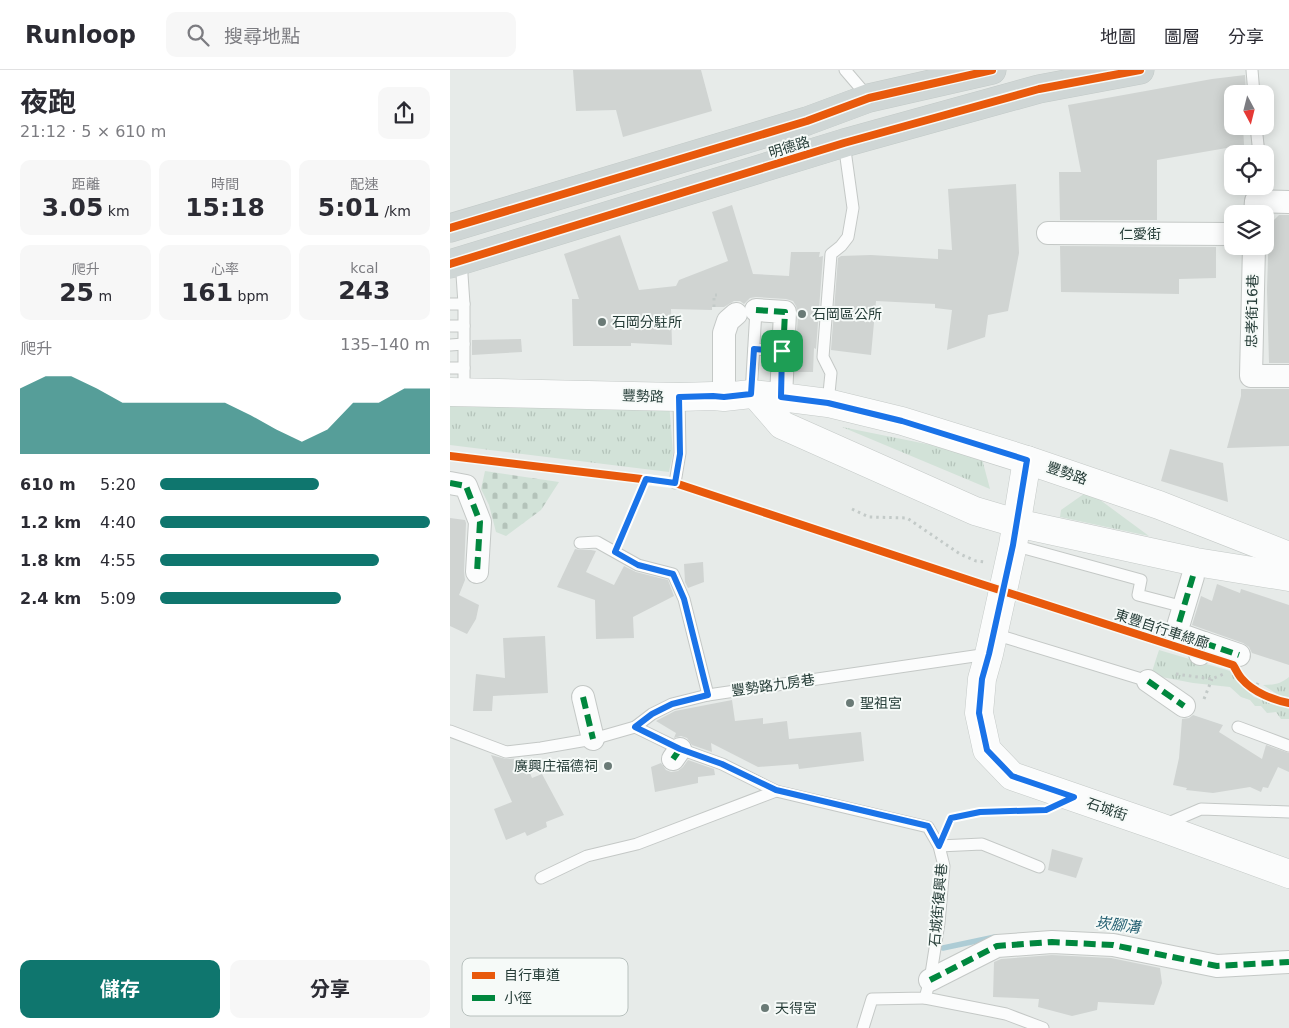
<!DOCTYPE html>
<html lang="zh-TW">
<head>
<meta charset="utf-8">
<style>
	:root { --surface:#fff; --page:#f7f7f7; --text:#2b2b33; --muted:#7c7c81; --line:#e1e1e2; --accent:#0f766e }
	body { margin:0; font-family:"DejaVu Sans","Noto Sans TC",sans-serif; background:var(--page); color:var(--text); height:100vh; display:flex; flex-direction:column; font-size:19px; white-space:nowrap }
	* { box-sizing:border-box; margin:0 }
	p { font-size:16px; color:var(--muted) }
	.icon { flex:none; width:28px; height:28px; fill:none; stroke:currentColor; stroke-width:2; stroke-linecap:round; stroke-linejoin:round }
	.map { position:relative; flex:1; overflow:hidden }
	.sheet { display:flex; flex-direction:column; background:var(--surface); width:450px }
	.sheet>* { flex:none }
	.needle { width:32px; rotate:173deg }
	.controls { position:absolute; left:774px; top:15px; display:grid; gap:10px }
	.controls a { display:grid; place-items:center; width:50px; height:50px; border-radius:10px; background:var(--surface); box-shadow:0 2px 12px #0003; font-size:25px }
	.pin { position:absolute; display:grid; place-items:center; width:42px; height:42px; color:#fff; margin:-21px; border-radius:10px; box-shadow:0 2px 8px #0006 }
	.round { display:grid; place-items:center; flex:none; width:52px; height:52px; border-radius:10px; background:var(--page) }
	.summary { display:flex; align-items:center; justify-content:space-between; height:85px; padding:0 20px }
	h1 { font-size:28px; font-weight:700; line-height:38px }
	.metrics { display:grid; grid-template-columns:repeat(3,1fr); gap:8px; height:85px; padding:5px 20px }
	.metrics div { display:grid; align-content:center; border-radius:10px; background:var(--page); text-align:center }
	.metrics b { font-size:25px; font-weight:700 }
	.metrics small { font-size:14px; font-weight:400 }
	.metrics p { font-size:14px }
	.chart { height:140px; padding:10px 20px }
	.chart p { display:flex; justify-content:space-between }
	.chart svg { width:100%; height:90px; margin-top:5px; fill:var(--accent); opacity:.7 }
	.button { display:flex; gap:10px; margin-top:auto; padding:10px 20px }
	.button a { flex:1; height:58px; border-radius:10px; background:var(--accent); color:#fff; font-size:20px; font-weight:700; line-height:58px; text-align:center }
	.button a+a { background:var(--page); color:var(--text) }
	ul { padding:0 20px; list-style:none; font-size:16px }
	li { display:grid; grid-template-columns:80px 60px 1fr; align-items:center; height:38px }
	li i { height:12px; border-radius:6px; background:var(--accent) }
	header { display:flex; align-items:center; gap:30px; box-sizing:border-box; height:70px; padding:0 25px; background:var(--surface); border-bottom:1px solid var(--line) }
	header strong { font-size:24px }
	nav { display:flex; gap:28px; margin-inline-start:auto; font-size:18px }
	.search { width:350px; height:45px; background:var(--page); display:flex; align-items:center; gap:12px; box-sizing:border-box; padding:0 18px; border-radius:10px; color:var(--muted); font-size:19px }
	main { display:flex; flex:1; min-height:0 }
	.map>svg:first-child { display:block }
	.grass { fill:url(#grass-tufts) }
	.cemetery { fill:url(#cemetery-stones) }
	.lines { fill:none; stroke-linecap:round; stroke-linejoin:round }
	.stream { stroke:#adccd5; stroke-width:5.5 }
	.building { fill:#d0d4d2 }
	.lane-casing { stroke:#c4c8c6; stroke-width:13 }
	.street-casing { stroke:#c4c8c6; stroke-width:24 }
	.secondary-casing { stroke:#c4c9c7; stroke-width:29 }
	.primary-casing { stroke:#c3cac8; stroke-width:29 }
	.path { stroke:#c3cac8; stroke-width:3; stroke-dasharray:2.5 4; stroke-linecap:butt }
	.lane { stroke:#fbfcfc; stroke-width:11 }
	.street { stroke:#fbfcfc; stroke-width:22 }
	.secondary { stroke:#fbfcfc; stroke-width:28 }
	.primary { stroke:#cfd6d5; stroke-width:28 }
	.quiet { stroke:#00873e; stroke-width:6; stroke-dasharray:12 6; stroke-linecap:butt }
	.cycleway-casing { stroke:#f6faf8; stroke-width:11 }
	.cycleway { stroke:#e8590c; stroke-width:8 }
	.route-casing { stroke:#fff; stroke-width:10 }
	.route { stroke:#1a73e8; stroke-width:6 }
	.poi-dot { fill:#6a7a76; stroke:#f6faf8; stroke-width:2 }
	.labels { text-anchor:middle; stroke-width:4; stroke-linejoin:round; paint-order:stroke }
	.street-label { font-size:14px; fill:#263d38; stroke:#f6faf8 }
	.poi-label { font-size:14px; fill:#263d38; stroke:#f6faf8; text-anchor:start }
	.water-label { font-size:15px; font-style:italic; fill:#266173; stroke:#f6faf8 }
	.key { fill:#f6faf8; stroke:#b8c1be; stroke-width:1 }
	.key-label { font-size:14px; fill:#263d38 }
</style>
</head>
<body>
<header>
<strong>Runloop</strong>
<div class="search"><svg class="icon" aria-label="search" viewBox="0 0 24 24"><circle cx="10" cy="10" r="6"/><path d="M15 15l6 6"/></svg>搜尋地點</div>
<nav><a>地圖</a><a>圖層</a><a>分享</a></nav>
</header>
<main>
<section class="sheet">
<div class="summary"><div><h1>夜跑</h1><p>21:12 · 5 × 610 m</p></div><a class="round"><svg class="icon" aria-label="share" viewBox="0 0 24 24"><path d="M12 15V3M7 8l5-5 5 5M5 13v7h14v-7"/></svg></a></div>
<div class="metrics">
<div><p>距離</p><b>3.05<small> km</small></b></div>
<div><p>時間</p><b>15:18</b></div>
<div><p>配速</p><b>5:01<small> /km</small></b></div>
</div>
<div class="metrics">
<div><p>爬升</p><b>25<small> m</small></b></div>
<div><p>心率</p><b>161<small> bpm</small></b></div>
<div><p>kcal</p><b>243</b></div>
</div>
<div class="chart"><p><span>爬升</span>135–140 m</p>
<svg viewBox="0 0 160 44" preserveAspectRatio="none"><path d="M0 44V12L10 6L20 6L30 12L40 19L50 19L60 19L70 19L80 19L90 25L100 32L110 38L120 32L130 19L140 19L150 12L160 12V44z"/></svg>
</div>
<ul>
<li><b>610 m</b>5:20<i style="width:59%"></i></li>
<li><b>1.2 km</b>4:40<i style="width:100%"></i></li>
<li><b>1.8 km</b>4:55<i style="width:81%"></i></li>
<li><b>2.4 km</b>5:09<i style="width:67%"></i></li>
</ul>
<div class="button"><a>儲存</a><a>分享</a></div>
</section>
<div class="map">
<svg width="839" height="958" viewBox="0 0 839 958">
	<defs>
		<pattern id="grass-tufts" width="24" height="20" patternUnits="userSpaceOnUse" patternTransform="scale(1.25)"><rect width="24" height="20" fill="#d2e2d8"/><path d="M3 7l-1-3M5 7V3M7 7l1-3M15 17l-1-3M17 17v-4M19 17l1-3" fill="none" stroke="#b4c3ba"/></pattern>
		<pattern id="cemetery-stones" width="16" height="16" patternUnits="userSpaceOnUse" patternTransform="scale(1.25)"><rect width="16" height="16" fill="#d2e2d8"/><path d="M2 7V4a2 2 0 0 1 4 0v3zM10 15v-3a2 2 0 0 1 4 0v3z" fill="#b4c3ba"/></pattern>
	</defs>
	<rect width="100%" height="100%" fill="#e7ebe9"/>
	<g class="grass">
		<polygon points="0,330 219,332 223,383 219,402 0,375"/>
		<polygon points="392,357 531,385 540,419"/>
		<polygon points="638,421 699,466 610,447 611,440"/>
		<polygon points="709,580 780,601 789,613 804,627 826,635 839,638 839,649 831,649 826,642 817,643 811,636 805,636 800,630 791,627 780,617 743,613 701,605 706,589"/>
		<path d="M839 607V627L830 626 813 615C823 615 831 614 839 607Z"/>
	</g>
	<polygon class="cemetery" points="35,401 109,412 91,440 56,466 46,462 39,435 31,419"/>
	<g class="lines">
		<polyline class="stream" points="493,878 545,867"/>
	</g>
	<g class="building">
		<polygon points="123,0 251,0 262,41 173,67 166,40 126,41"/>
		<polygon points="795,5 796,24 782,24 782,56 793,56 794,75 707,90 707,150 610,150 609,102 631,102 618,35 762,9"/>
		<polygon points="566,114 569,183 558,241 538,245 535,267 497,280 502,240 485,238 485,234 426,231 421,285 381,280 388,188 391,186 421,185 488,189 488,179 502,180 498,119"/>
		<polygon points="282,135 303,204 339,206 341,182 370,182 369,187 373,186 366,279 364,278 363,302 345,302 348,242 346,236 343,231 336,229 306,227 300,228 294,234 290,231 284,231 274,237 262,237 262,240 221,239 222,275 181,273 181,276 123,276 122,229 129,229 114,184 170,165 189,220 226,216 229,210 278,191 262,142"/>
		<polygon points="829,145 839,145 839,293 819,293 817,220 819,155"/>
		<polygon points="610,176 766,177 766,208 729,209 729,224 611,222"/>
		<polygon points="71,269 72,282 22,285 22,270"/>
		<polygon points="791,319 839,319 839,376 777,378 791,326"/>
		<polygon points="720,379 773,393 778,432 711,411"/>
		<polygon points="0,448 15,450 16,453 14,501 15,510 9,525 29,535 26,549 17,564 0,556"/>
		<polygon points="125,479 130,480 141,480 146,481 136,502 164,515 174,496 186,502 218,510 224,526 183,547 184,568 146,569 145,530 107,517"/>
		<polygon points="253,492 254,512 238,518 235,512 234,494"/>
		<polygon points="767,514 790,523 791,519 839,535 839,595 802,583 799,577 793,573 742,555 751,526 762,531"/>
		<polygon points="95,566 98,623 43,626 42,641 23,641 26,604 55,608 53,568"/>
		<polygon points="282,630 285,651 313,648 313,654 337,651 339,669 411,662 414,691 349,699 348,694 308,697 261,673 262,682 242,675 237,668 231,666 224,668 226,663 206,651 225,641"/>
		<polygon points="743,645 773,655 769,662 812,689 816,675 839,683 839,702 828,697 818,718 813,717 811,722 800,717 763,723 736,720 737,718 723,715 729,688 732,649 739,648"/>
		<polygon points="41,685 56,689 74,688 82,708 92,704 114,745 96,752 97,757 77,766 75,762 56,770 44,739 62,732"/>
		<polygon points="238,690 264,699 265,705 248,707 248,713 205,722 201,697 211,693 216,700 221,702 228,701 233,697"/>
		<polygon points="602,779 633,788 626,808 598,800"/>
		<polygon points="602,885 661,888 710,898 712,913 704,935 648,932 647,940 622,946 588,937 589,929 543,927 544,892 551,889"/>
	</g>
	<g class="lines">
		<defs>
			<g id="lane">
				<polyline points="395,0 419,28"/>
				<polyline points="802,0 804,24"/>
				<polyline points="806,56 809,84"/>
				<polyline points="806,131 811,116"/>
				<polyline points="11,190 14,234 14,321"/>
				<polyline points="0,234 14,234"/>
				<polyline points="0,256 14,256"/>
				<polyline points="0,275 14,274"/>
				<polyline points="304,279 332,281"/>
				<polyline points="0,298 14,298"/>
				<polyline points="301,324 306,240"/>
				<polyline points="378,333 381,303 373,287 381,184 391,176 398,167 403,138 394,73"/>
				<polyline points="225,413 230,383 229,327"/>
				<polyline points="130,473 147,472 188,495 223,504 234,529 258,625"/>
				<polyline points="563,475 691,510 688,525 734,537"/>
				<polyline points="544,564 698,611"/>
				<polyline points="185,657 230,679 272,694 326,721 478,757 489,776 494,796 489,853 480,910 475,928 422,929 413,958"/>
				<polyline points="788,657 839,676"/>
				<polyline points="0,661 56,682 91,678 143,669 185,657 202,644 222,634 258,625 538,584"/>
				<polyline points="716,754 751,739 839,742"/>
				<polyline points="489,776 532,774 589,797"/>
				<polyline points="91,808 137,786 187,774 326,721"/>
				<polyline points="475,928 556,944 593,958"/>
			</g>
			<g id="street">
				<polyline points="805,144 806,131 839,132"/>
				<polyline points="598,163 782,164"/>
				<polyline points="804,176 801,306 839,306"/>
				<polyline points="306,240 335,242 331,327"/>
				<polyline points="274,327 274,263 278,251 286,244"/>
				<polyline points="0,413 16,416 30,452 27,502"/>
				<polyline points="743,506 726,563 754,573 750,584"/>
				<polyline points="754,573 789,585"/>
				<polyline points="698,611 734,636"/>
				<polyline points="133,627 143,669"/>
				<polyline points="223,689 230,679"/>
				<polyline points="480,910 547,876 602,872 663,875 767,896 839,892"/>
			</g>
			<g id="secondary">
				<polyline points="0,322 229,327 263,326 274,327 301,324 331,327 378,333 452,351 577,390 709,435 839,486"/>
				<polyline points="306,325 332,355 525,441 566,453 746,492 839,507"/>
				<polyline points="577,390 563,475 539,584 532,609 529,643 537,680 562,706 710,757 839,804"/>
			</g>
			<g id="primary">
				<polyline points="0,158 357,51 419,28 542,0"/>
				<polyline points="0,194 394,73 589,19 690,0"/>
			</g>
		</defs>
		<use href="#lane" class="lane-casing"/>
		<use href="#street" class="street-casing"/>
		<use href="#secondary" class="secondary-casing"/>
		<use href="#primary" class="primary-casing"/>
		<g class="path">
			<polyline points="264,237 264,225 267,225"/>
			<polyline points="402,439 419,447 457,448 510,484 526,491 535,492"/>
			<polyline points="171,468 197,409"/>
			<polyline points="726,604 762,609 776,603"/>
			<polyline points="804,620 808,613"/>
			<polyline points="754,629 762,609"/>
			<polyline points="497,758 501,748 530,743 586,740"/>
		</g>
		<use href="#lane" class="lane"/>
		<use href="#street" class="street"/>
		<use href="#secondary" class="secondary"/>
		<use href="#primary" class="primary"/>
		<g class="quiet">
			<polyline points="306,240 335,242 331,327"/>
			<polyline points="0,413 16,416 30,452 27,502"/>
			<polyline points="743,506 726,563 754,573 750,584"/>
			<polyline points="754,573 789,585"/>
			<polyline points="698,611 734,636"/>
			<polyline points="133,627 143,669"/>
			<polyline points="223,689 230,679"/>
			<polyline points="480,910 547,876 602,872 663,875 767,896 839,892"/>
		</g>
		<defs>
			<g id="cycleway">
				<polyline points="0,158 357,51 419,28 542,0"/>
				<polyline points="0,194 394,73 589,19 690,0"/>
				<path d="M0 386 225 413 531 514 783 595C786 599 788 605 792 609 803 622 823 630 839 633"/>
			</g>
		</defs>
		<use href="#cycleway" class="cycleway-casing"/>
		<use href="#cycleway" class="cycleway"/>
	</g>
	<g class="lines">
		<defs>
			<polygon id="route" points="304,279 332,281 331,327 378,333 452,351 577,390 563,475 539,584 532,609 529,643 537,680 562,706 624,727 596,740 530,742 501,748 489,776 478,756 326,720 272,694 230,679 185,657 202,644 222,634 258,625 234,529 223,504 188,495 165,482 196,409 225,413 230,384 229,327 263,326 274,327 301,324"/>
		</defs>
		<use href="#route" class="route-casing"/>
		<use href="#route" class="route"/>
	</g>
	<g class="poi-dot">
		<circle cx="352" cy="244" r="5"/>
		<circle cx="152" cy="252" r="5"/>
		<circle cx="400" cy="633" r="5"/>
		<circle cx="158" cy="696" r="5"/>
		<circle cx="315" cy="938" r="5"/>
	</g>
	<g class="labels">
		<g class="street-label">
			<text transform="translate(339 77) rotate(-17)" y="5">明德路</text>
			<text x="690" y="169">仁愛街</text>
			<text transform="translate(802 241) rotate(-89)" y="5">忠孝街16巷</text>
			<text transform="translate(193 326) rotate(2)" y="5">豐勢路</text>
			<text transform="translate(617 403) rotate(19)" y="5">豐勢路</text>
			<text transform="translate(712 559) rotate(18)" y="5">東豐自行車綠廊</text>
			<text transform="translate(323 615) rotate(-8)" y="5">豐勢路九房巷</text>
			<text transform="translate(657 739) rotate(19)" y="5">石城街</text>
			<text transform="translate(488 835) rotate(-85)" y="5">石城街復興巷</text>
		</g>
		<g class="poi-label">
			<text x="362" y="249">石岡區公所</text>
			<text x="162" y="257">石岡分駐所</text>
			<text x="410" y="638">聖祖宮</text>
			<text x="148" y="701" text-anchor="end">廣興庄福德祠</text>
			<text x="325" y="943">天得宮</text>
		</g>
		<g class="water-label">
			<text transform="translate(668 855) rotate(7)" y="5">崁腳溝</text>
		</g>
	</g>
	<rect x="12" y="888" width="166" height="58" rx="8" class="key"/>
	<rect x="22" y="902" width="23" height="7" fill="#e8590c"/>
	<rect x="22" y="925" width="23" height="6" fill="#00873e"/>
	<g class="key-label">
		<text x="54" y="910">自行車道</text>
		<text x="54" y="933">小徑</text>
	</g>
</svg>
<div class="controls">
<a><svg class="needle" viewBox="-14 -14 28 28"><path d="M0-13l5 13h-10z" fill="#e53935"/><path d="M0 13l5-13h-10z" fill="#7c7c81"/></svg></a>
<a><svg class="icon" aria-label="locate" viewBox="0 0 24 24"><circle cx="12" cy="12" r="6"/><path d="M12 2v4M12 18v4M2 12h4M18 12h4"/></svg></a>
<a><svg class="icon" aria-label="layers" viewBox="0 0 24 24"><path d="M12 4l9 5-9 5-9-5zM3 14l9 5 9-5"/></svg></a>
</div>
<div class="pin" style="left:332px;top:281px;background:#1e9e55"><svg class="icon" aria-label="arrive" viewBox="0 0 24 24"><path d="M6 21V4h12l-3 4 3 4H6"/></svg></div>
</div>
</main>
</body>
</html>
